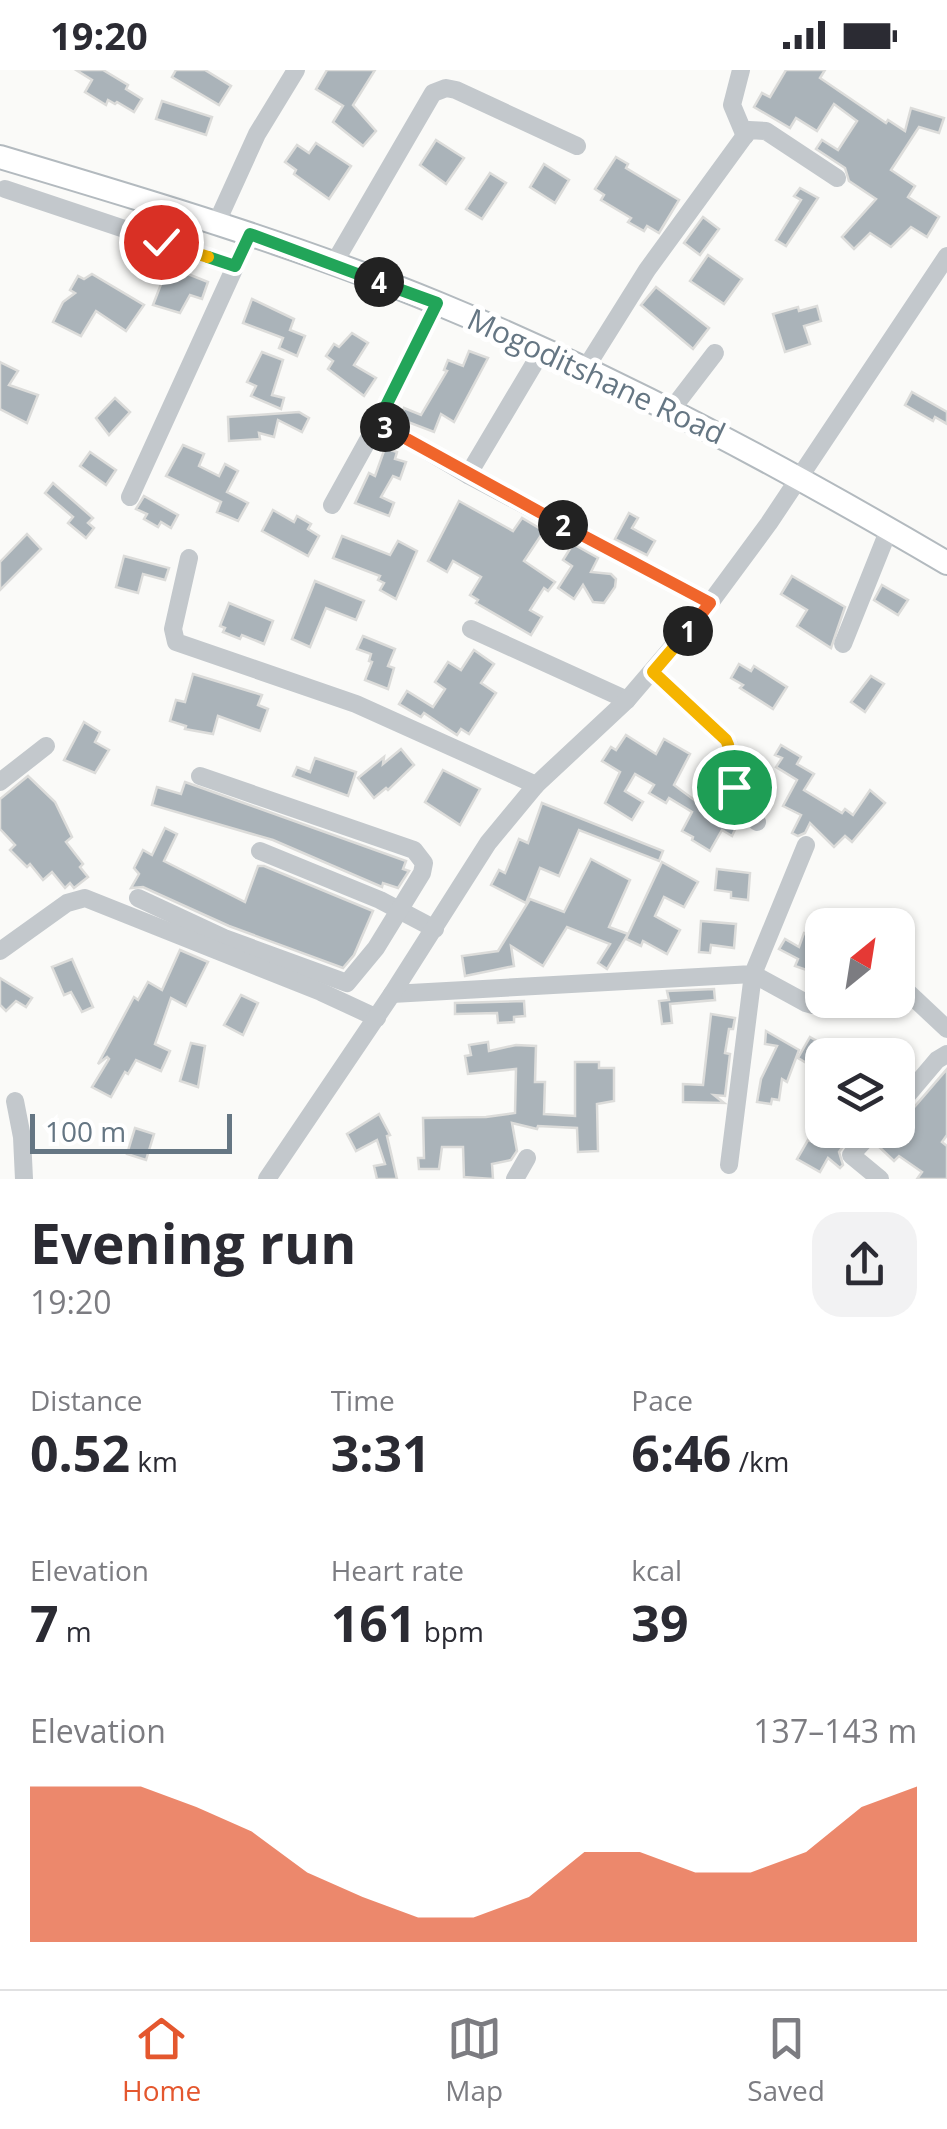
<!DOCTYPE html>
<html lang="en">
<head>
<meta charset="utf-8">
<style>
	:root { --surface:#fff; --page:#f2f2f3; --text:#2b2b33; --muted:#7c7c81; --line:#e1e1e2; --accent:#e4572e }
	body { margin:0; font-family:"Open Sans",sans-serif; background:var(--page); color:var(--text); height:100vh; display:flex; flex-direction:column; font-size:38px; white-space:nowrap }
	* { box-sizing:border-box; margin:0 }
	p { font-size:32px; color:var(--muted) }
	.icon { flex:none; width:55px; height:55px; fill:none; stroke:currentColor; stroke-width:2; stroke-linecap:round; stroke-linejoin:round }
	.map { position:relative; height:1109px; overflow:hidden }
	.side { display:flex; flex-direction:column; background:var(--surface); flex:1 }
	.side>* { flex:none }
	.needle { width:65px; rotate:30deg }
	.tools { position:absolute; left:805px; top:838px; display:grid; gap:20px }
	.tools a { display:grid; place-items:center; width:110px; height:110px; border-radius:20px; background:var(--surface); box-shadow:0 2px 8px #0004; font-size:50px }
	.scale { position:absolute; left:30px; bottom:25px; width:202px; box-sizing:border-box; padding-left:10px; border:5px solid #657683; border-top:0; font-size:28px; line-height:35px; white-space:nowrap; color:#657683; -webkit-text-stroke:8px #fff; paint-order:stroke }
	.pin { position:absolute; display:grid; place-items:center; width:85px; height:85px; color:#fff; margin:-42px; border:5px solid #fff; border-radius:50%; box-shadow:0 2px 10px #0007 }
	.km { position:absolute; width:50px; height:50px; margin:-25px; border-radius:50%; background:#222; color:#fff; font-size:28px; line-height:50px; text-align:center }
	.round { display:grid; place-items:center; flex:none; width:105px; height:105px; border-radius:30px; background:var(--page) }
	.overview { display:flex; align-items:center; justify-content:space-between; height:170px; padding:0 30px }
	h1 { font-size:55px; font-weight:700; line-height:75px }
	.figures { display:grid; grid-template-columns:repeat(3,1fr); gap:15px; height:170px; padding:10px 30px }
	.figures div { display:grid; align-content:center }
	.figures b { font-size:50px; font-weight:700 }
	.figures small { font-size:28px; font-weight:400 }
	.figures p { font-size:28px }
	.chart { height:280px; padding:20px 30px }
	.chart p { display:flex; justify-content:space-between }
	.chart svg { width:100%; height:180px; margin-top:10px; fill:var(--accent); opacity:.7 }
	.status { display:flex; justify-content:space-between; align-items:center; height:70px; padding:0 50px; background:var(--surface); direction:ltr }
	.status svg { height:28px; fill:currentColor }
	.tabs { display:flex; justify-content:space-around; align-items:center; height:140px; border-top:2px solid var(--line); background:var(--surface); font-size:28px; color:var(--muted) }
	.tabs a { display:grid; justify-items:center; gap:5px }
	.tabs .on { color:var(--accent) }
	.map>svg:first-child { display:block }
	.building { fill:#aab3b9; stroke:#dcdcda; stroke-width:2.5 }
	.lines { fill:none; stroke-linecap:round; stroke-linejoin:round }
	.secondary-casing { stroke:#b3babf; stroke-width:26 }
	.minor { stroke:#c3c8cc; stroke-width:18 }
	.secondary { stroke:#fff; stroke-width:22 }
	.split-1-casing { stroke:#fff; stroke-width:20 }
	.split-2-casing { stroke:#fff; stroke-width:20 }
	.split-3-casing { stroke:#fff; stroke-width:20 }
	.split-4-casing { stroke:#fff; stroke-width:20 }
	.split-5-casing { stroke:#fff; stroke-width:20 }
	.split-6-casing { stroke:#fff; stroke-width:20 }
	.split-1 { stroke:#f5b400; stroke-width:12 }
	.split-2 { stroke:#f0652b; stroke-width:12 }
	.split-3 { stroke:#f0652b; stroke-width:12 }
	.split-4 { stroke:#22a559; stroke-width:12 }
	.split-5 { stroke:#22a559; stroke-width:12 }
	.split-6 { stroke:#f5b400; stroke-width:12 }
	.labels { text-anchor:middle; stroke-width:10; stroke-linejoin:round; paint-order:stroke }
	.street-label { font-size:30px; fill:#657683; stroke:#fff }
</style>
</head>
<body>
<div class="status"><b>19:20</b><svg viewBox="0 0 49 12"><path d="M0 12V9h3v3zM5 12V6h3v6zM10 12V3h3v9zM15 12V0h3v12zM26 1h20v11H26zM47 4h2v5h-2z"/></svg></div>
<div class="map">
<svg width="947" height="1109" viewBox="0 0 947 1109">
	<rect width="100%" height="100%" fill="#fafaf8"/>
	<g class="building">
		<polygon points="76,0 103,0 128,15 126,19 142,29 134,42 117,32 115,34 108,30 106,35 85,22 92,10"/>
		<polygon points="176,0 205,0 231,16 219,35 172,7"/>
		<polygon points="327,0 375,0 353,35 376,61 363,76 333,52 343,36 316,19"/>
		<polygon points="786,0 825,0 820,8 886,53 888,50 905,61 911,38 944,48 939,63 919,57 891,100 915,116 908,127 939,147 927,167 911,157 891,177 870,163 854,179 842,167 876,129 849,111 845,98 816,79 822,70 838,80 857,51 834,34 817,61 796,48 790,58 754,37 762,23 770,27"/>
		<polygon points="162,31 212,47 206,65 156,49"/>
		<polygon points="436,70 464,88 446,114 420,95"/>
		<polygon points="316,73 351,96 329,129 294,104 296,100 285,92 297,75 309,83"/>
		<polygon points="616,87 628,94 626,98 679,130 659,163 647,156 644,161 628,152 631,148 601,130 604,125 595,119"/>
		<polygon points="544,94 569,110 555,133 530,117"/>
		<polygon points="490,103 506,113 482,149 466,139"/>
		<polygon points="800,118 818,128 786,176 776,170 801,130 794,126"/>
		<polygon points="703,147 719,159 700,185 684,173"/>
		<polygon points="708,185 742,209 724,234 690,211"/>
		<polygon points="168,196 208,212 202,229 190,225 180,243 153,235"/>
		<polygon points="92,204 144,235 126,261 96,241 81,266 53,252 63,232 75,223 70,220 78,206 84,209"/>
		<polygon points="656,217 709,258 693,279 641,235"/>
		<polygon points="252,229 294,249 290,260 305,266 297,286 279,278 283,268 243,253"/>
		<polygon points="817,236 821,251 804,256 810,274 785,282 773,244 798,237 799,241"/>
		<polygon points="352,263 368,273 354,295 376,308 364,326 328,299 333,291 326,286 334,274 339,277"/>
		<polygon points="469,281 488,288 454,352 441,344 434,362 400,349 404,338 421,345 447,301 444,300 448,290 463,296"/>
		<polygon points="262,282 283,290 272,325 284,328 281,339 251,326 256,316 247,312"/>
		<polygon points="0,292 18,301 9,315 38,325 27,353 0,339"/>
		<polygon points="912,322 947,342 947,354 935,347 933,351 905,335"/>
		<polygon points="115,328 130,342 109,365 96,348"/>
		<polygon points="299,342 309,348 302,362 278,350 274,367 259,363 260,369 229,371 228,347"/>
		<polygon points="183,375 204,384 199,396 219,406 225,394 238,401 227,422 248,433 238,451 217,442 221,432 166,406"/>
		<polygon points="385,378 397,382 395,389 406,392 400,409 393,406 381,427 394,433 389,446 355,433 369,403 375,406"/>
		<polygon points="90,382 116,400 106,415 80,396"/>
		<polygon points="53,413 93,448 88,453 94,458 86,468 68,453 73,447 45,423"/>
		<polygon points="144,426 178,445 171,458 161,452 158,457 144,449 147,444 136,439"/>
		<polygon points="459,431 513,461 522,448 544,461 524,491 555,512 548,521 544,518 530,540 542,547 531,565 476,533 478,530 470,525 481,507 453,491 447,502 428,491"/>
		<polygon points="273,440 294,452 297,446 311,454 308,459 319,466 308,486 262,461"/>
		<polygon points="629,443 638,448 632,458 655,471 647,485 615,469"/>
		<polygon points="27,464 41,479 0,520 0,492"/>
		<polygon points="342,466 390,485 398,471 417,481 396,529 380,520 384,513 378,510 380,506 333,488"/>
		<polygon points="573,474 598,488 591,502 611,504 616,509 615,517 604,533 593,532 583,515 574,529 558,518 572,496 563,490"/>
		<polygon points="124,486 169,498 165,510 143,504 138,523 116,517"/>
		<polygon points="792,506 845,537 831,578 797,556 807,540 781,524"/>
		<polygon points="315,511 364,531 356,550 326,538 310,577 292,569"/>
		<polygon points="882,515 908,530 898,545 874,530"/>
		<polygon points="229,533 273,551 264,574 242,565 240,569 223,562 225,558 220,556"/>
		<polygon points="363,566 395,579 388,596 394,598 388,619 365,610 372,592 369,591 371,584 357,579"/>
		<polygon points="474,580 494,594 481,613 496,623 469,664 461,659 457,665 424,643 421,647 399,634 407,621 433,637 445,619 435,612 448,592 461,600"/>
		<polygon points="739,594 751,601 754,596 787,617 773,639 740,618 743,615 731,608"/>
		<polygon points="193,604 262,625 258,635 268,639 260,661 218,646 213,664 185,659 186,656 170,651 176,630 185,632"/>
		<polygon points="871,606 884,614 865,642 851,632"/>
		<polygon points="84,652 100,662 95,672 109,680 95,703 64,690"/>
		<polygon points="626,665 656,684 664,669 690,684 674,715 701,735 711,718 725,725 740,749 732,766 722,760 710,781 692,770 693,767 682,761 692,742 669,728 666,733 649,723 654,715 635,704 625,721 643,732 632,750 605,733 620,702 602,691 611,677 616,680"/>
		<polygon points="781,675 801,687 797,694 814,704 804,720 842,743 845,739 853,745 870,720 885,733 852,772 845,766 834,777 810,753 805,763 798,766 792,763 801,745 783,736 797,710 776,697 782,688 775,685"/>
		<polygon points="401,679 414,695 388,720 386,718 374,728 358,708 384,687 383,694"/>
		<polygon points="315,688 356,702 348,726 293,706 297,697 310,702"/>
		<polygon points="443,700 480,719 460,755 425,732"/>
		<polygon points="28,706 55,732 72,767 66,772 83,794 80,797 88,807 74,818 70,813 65,818 52,802 43,810 30,794 27,797 10,780 15,775 0,759 0,729"/>
		<polygon points="185,712 406,791 403,799 409,801 398,818 383,813 382,817 273,770 152,735 157,717 181,724"/>
		<polygon points="542,733 663,781 659,791 579,760 559,806 540,798 526,833 491,815 499,800 505,803 519,769 528,773"/>
		<polygon points="165,758 177,764 164,791 245,832 258,796 264,796 373,841 354,885 343,898 229,856 143,817 131,818 139,804 134,798 143,780 152,785"/>
		<polygon points="591,789 630,810 609,857 628,864 607,899 598,893 610,874 567,857 543,896 511,876 514,896 465,906 462,886 498,881 530,829 564,842"/>
		<polygon points="662,792 698,812 684,837 664,827 655,846 680,860 667,884 643,871 641,876 626,869"/>
		<polygon points="717,799 750,803 748,830 731,828 731,822 715,820"/>
		<polygon points="701,851 736,854 734,878 711,875 710,883 699,882"/>
		<polygon points="804,863 822,869 819,885 822,886 822,897 818,904 795,896 798,889 779,879 785,869 799,877"/>
		<polygon points="180,880 208,892 186,936 171,928 155,974 170,981 161,1001 136,990 128,1004 125,1002 111,1027 92,1017 109,989 107,987 98,994 134,927 138,930 148,912 162,920"/>
		<polygon points="72,889 93,937 82,942 71,922 64,925 52,897"/>
		<polygon points="0,908 32,928 26,937 16,931 6,941 0,935"/>
		<polygon points="714,919 715,930 670,934 672,953 662,954 659,931 669,930 667,921"/>
		<polygon points="241,925 258,933 243,965 224,955"/>
		<polygon points="524,931 525,946 514,947 514,952 498,953 497,943 455,944 455,933"/>
		<polygon points="711,944 735,948 733,959 729,959 725,983 730,984 725,1026 714,1025 724,1033 683,1032 683,1014 703,1015"/>
		<polygon points="766,961 799,980 787,1012 782,1009 779,1030 772,1029 771,1034 757,1032 761,1009 777,976 765,974"/>
		<polygon points="810,967 822,974 822,1002 798,988"/>
		<polygon points="488,972 489,981 516,975 536,976 535,1012 545,1012 544,1044 575,1046 575,992 599,992 599,998 614,998 614,1031 597,1034 598,1081 578,1082 577,1058 538,1056 537,1059 512,1053 517,1081 511,1090 492,1094 493,1109 464,1107 463,1077 442,1077 439,1099 419,1099 418,1088 424,1088 423,1048 486,1047 515,1043 516,999 468,1004 465,986 471,985 469,975"/>
		<polygon points="191,973 205,976 198,1017 180,1011"/>
		<polygon points="947,999 947,1065 942,1072 947,1076 947,1109 917,1109 922,1102 899,1086 894,1091 877,1075 891,1060 898,1060 898,1056"/>
		<polygon points="379,1044 390,1065 387,1066 397,1109 377,1109 374,1096 385,1094 377,1070 356,1081 347,1064"/>
		<polygon points="135,1058 154,1064 146,1090 127,1084"/>
		<polygon points="820,1060 835,1060 847,1071 839,1082 843,1095 840,1098 828,1088 820,1102 797,1089 808,1070 810,1071"/>
	</g>
	<g class="lines">
		<defs>
			<path id="secondary" d="M0 87C148 131 296 175 439 234 616 307 782 396 947 493"/>
		</defs>
		<use href="#secondary" class="secondary-casing"/>
		<g class="minor">
			<polyline points="741,0 732,35 745,66"/>
			<polyline points="5,119 235,196"/>
			<polyline points="217,152 257,64 296,0"/>
			<polyline points="333,195 433,23 446,18 456,20 577,76"/>
			<polyline points="585,299 647,200 749,60 766,61 837,108"/>
			<polyline points="672,339 715,283"/>
			<polyline points="378,352 468,405 710,533"/>
			<polyline points="468,405 543,279"/>
			<polyline points="130,427 250,164"/>
			<polyline points="332,435 378,352 437,233"/>
			<polyline points="189,488 173,559 176,572 356,634 536,715"/>
			<polyline points="471,559 627,630"/>
			<polyline points="843,574 889,459"/>
			<polyline points="653,602 726,670 729,675 730,710 757,752"/>
			<polyline points="0,712 46,676"/>
			<polyline points="260,781 380,830 435,859"/>
			<polyline points="138,828 224,868 347,913 376,878 422,803 424,793 414,780 200,706"/>
			<polyline points="0,881 67,833 85,828 321,922 377,948"/>
			<polyline points="898,913 947,959"/>
			<polyline points="392,924 753,904 806,775"/>
			<polyline points="15,1031 22,1067 24,1109"/>
			<polyline points="898,1036 937,990 947,984"/>
			<polyline points="874,1060 851,1085 880,1109"/>
			<polyline points="729,1095 753,904 806,933 813,935 823,930"/>
			<polyline points="267,1109 392,924 488,773 536,715 627,630 710,533 769,453 947,186"/>
			<polyline points="515,1109 527,1088"/>
		</g>
		<use href="#secondary" class="secondary"/>
	</g>
	<g class="lines">
		<defs>
			<path id="split-1" d="M688 561 653 602 726 670C734 684 725 702 734 717"/>
			<polyline id="split-2" points="563,455 710,533 688,561"/>
			<polyline id="split-3" points="385,357 563,455"/>
			<polyline id="split-4" points="379,212 437,233 378,352 385,357"/>
			<polyline id="split-5" points="208,187 235,196 250,164 379,212"/>
			<polyline id="split-6" points="161,172 208,187"/>
		</defs>
		<use href="#split-1" class="split-1-casing"/>
		<use href="#split-2" class="split-2-casing"/>
		<use href="#split-3" class="split-3-casing"/>
		<use href="#split-4" class="split-4-casing"/>
		<use href="#split-5" class="split-5-casing"/>
		<use href="#split-6" class="split-6-casing"/>
		<use href="#split-1" class="split-1"/>
		<use href="#split-2" class="split-2"/>
		<use href="#split-3" class="split-3"/>
		<use href="#split-4" class="split-4"/>
		<use href="#split-5" class="split-5"/>
		<use href="#split-6" class="split-6"/>
	</g>
	<g class="labels">
		<g class="street-label">
			<text transform="translate(596 307) rotate(25)" y="10">Mogoditshane Road</text>
		</g>
	</g>
</svg>
<div class="tools">
<a><svg class="needle" viewBox="-14 -14 28 28"><path d="M0-13l5 13h-10z" fill="#e53935"/><path d="M0 13l5-13h-10z" fill="#7c7c81"/></svg></a>
<a><svg class="icon" aria-label="layers" viewBox="0 0 24 24"><path d="M12 4l9 5-9 5-9-5zM3 14l9 5 9-5"/></svg></a>
</div>
<div class="scale">100 m</div>
<div class="pin" style="left:734px;top:717px;background:#1e9e55"><svg class="icon" aria-label="arrive" viewBox="0 0 24 24"><path d="M6 21V4h12l-3 4 3 4H6"/></svg></div>
<div class="pin" style="left:161px;top:172px;background:#d93025"><svg class="icon" aria-label="check" viewBox="0 0 24 24"><path d="M5 12l5 5 9-10"/></svg></div>
<b class="km" style="left:688px;top:561px">1</b>
<b class="km" style="left:563px;top:455px">2</b>
<b class="km" style="left:385px;top:357px">3</b>
<b class="km" style="left:379px;top:212px">4</b>
</div>
<section class="side">
<div class="overview"><div><h1>Evening run</h1><p>19:20</p></div><a class="round"><svg class="icon" aria-label="share" viewBox="0 0 24 24"><path d="M12 15V3M7 8l5-5 5 5M5 13v7h14v-7"/></svg></a></div>
<div class="figures">
<div><p>Distance</p><b>0.52<small> km</small></b></div>
<div><p>Time</p><b>3:31</b></div>
<div><p>Pace</p><b>6:46<small> /km</small></b></div>
</div>
<div class="figures">
<div><p>Elevation</p><b>7<small> m</small></b></div>
<div><p>Heart rate</p><b>161<small> bpm</small></b></div>
<div><p>kcal</p><b>39</b></div>
</div>
<div class="chart"><p><span>Elevation</span>137–143 m</p>
<svg viewBox="0 0 160 44" preserveAspectRatio="none"><path d="M0 44V6L10 6L20 6L30 11L40 17L50 27L60 33L70 38L80 38L90 33L100 22L110 22L120 27L130 27L140 22L150 11L160 6V44z"/></svg>
</div>
</section>
<nav class="tabs">
<a class="on"><svg class="icon" aria-label="home" viewBox="0 0 24 24"><path d="M3 11l9-7 9 7M6 9v11h12V9"/></svg>Home</a>
<a><svg class="icon" aria-label="map" viewBox="0 0 24 24"><path d="M3 6l6-2 6 2 6-2v14l-6 2-6-2-6 2zM9 4v14M15 6v14"/></svg>Map</a>
<a><svg class="icon" aria-label="saved" viewBox="0 0 24 24"><path d="M7 4h10v16l-5-4-5 4z"/></svg>Saved</a>
</nav>
</body>
</html>
